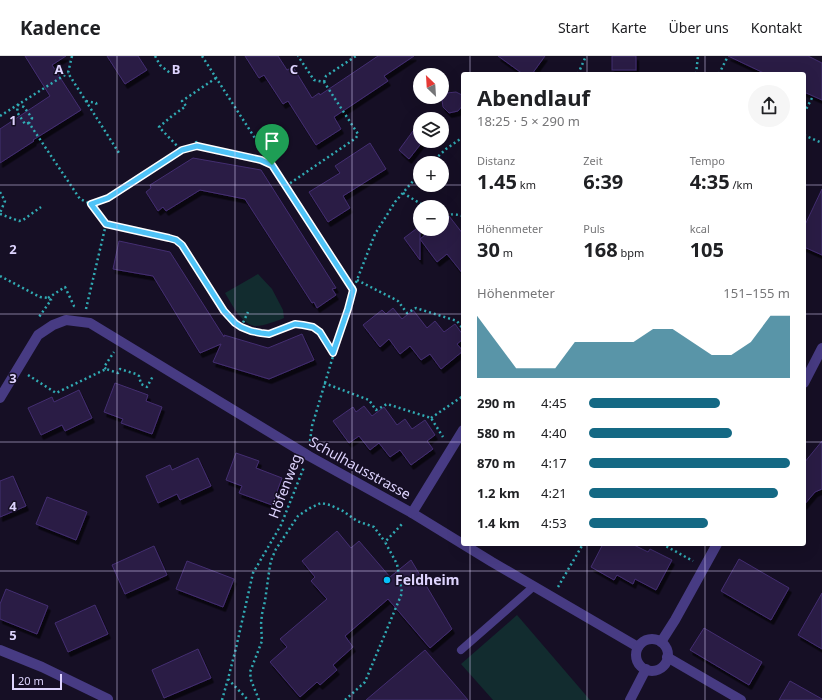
<!DOCTYPE html>
<html lang="de">
<head>
<meta charset="utf-8">
<style>
	:root { --surface:#fff; --page:#f6f6f6; --text:#202124; --muted:#757577; --line:#e0e0e0; --accent:#146984 }
	body { margin:0; font-family:"Noto Sans",sans-serif; background:var(--page); color:var(--text); height:100vh; display:flex; flex-direction:column; font-size:15px; white-space:nowrap }
	* { box-sizing:border-box; margin:0 }
	p { font-size:13px; color:var(--muted) }
	.icon { flex:none; width:22px; height:22px; fill:none; stroke:currentColor; stroke-width:2; stroke-linecap:round; stroke-linejoin:round }
	.map { position:relative; flex:1; overflow:hidden }
	.details { position:absolute; left:461px; top:16px; width:345px; height:474px; display:flex; flex-direction:column; background:var(--surface); border-radius:4px; box-shadow:0 4px 16px #0002 }
	.details>* { flex:none }
	.needle { width:26px; rotate:335deg }
	.fabs { position:absolute; left:413px; top:12px; display:grid; gap:8px }
	.fabs a { display:grid; place-items:center; width:36px; height:36px; border-radius:50%; background:var(--surface); box-shadow:0 4px 16px #0002; font-size:20px }
	.scale { position:absolute; left:12px; bottom:10px; width:50px; box-sizing:border-box; padding-left:4px; border:2px solid #ded4fe; border-top:0; font-size:11px; line-height:14px; white-space:nowrap; color:#ded4fe; -webkit-text-stroke:3px #160f25; paint-order:stroke }
	.pin { position:absolute; display:grid; place-items:center; width:34px; height:34px; color:#fff; margin:-41px -17px; border-radius:50% 50% 50% 0; rotate:-45deg; box-shadow:0 0 4px #0007 }
	.pin .icon { rotate:45deg }
	.round { display:grid; place-items:center; flex:none; width:42px; height:42px; border-radius:21px; background:var(--page) }
	.head { display:flex; align-items:center; justify-content:space-between; height:68px; padding:0 16px }
	h1 { font-size:22px; font-weight:700; line-height:30px }
	.metrics { display:grid; grid-template-columns:repeat(3,1fr); gap:6px; height:68px; padding:4px 16px }
	.metrics div { display:grid; align-content:center }
	.metrics b { font-size:20px; font-weight:700 }
	.metrics small { font-size:11px; font-weight:400 }
	.metrics p { font-size:11px }
	.chart { height:112px; padding:8px 16px }
	.chart p { display:flex; justify-content:space-between }
	.chart svg { width:100%; height:72px; margin-top:4px; fill:var(--accent); opacity:.7 }
	ul { padding:0 16px; list-style:none; font-size:13px }
	li { display:grid; grid-template-columns:64px 48px 1fr; align-items:center; height:30px }
	li i { height:10px; border-radius:5px; background:var(--accent) }
	header { display:flex; align-items:center; gap:24px; box-sizing:border-box; height:56px; padding:0 20px; background:var(--surface); border-bottom:1px solid var(--line) }
	header strong { font-size:19px }
	nav { display:flex; gap:22px; margin-inline-start:auto; font-size:14px }
	.map>svg:first-child { display:block }
	.green { fill:#122c2f }
	.building { fill:#291c45; stroke:#442e71; filter:url(#shadow) }
	.lines { fill:none; stroke-linecap:round; stroke-linejoin:round }
	.path { stroke:#31abb4; stroke-width:2.5; stroke-dasharray:2 3; stroke-linecap:butt }
	.service { stroke:#473b83; stroke-width:8 }
	.minor { stroke:#473b83; stroke-width:10 }
	.route-casing { stroke:#fff; stroke-width:8 }
	.route { stroke:#4fc3f7; stroke-width:5 }
	.grid { fill:none; stroke:#ded4fe; stroke-width:1; stroke-opacity:0.55 }
	.poi-dot { fill:#05c1f9; stroke:#160f25; stroke-width:1.5 }
	.labels { text-anchor:middle; stroke-width:3; stroke-linejoin:round; paint-order:stroke }
	.street-label { font-size:14px; fill:#ded4fe; stroke:#160f25 }
	.poi-label { font-size:14px; font-weight:bold; fill:#ded4fe; stroke:#160f25; text-anchor:start }
	.grid-label { font-size:13px; text-anchor:middle; font-weight:bold; fill:#ded4fe; stroke:#160f25; stroke-width:3; stroke-linejoin:round; paint-order:stroke }
</style>
</head>
<body>
<header>
<strong>Kadence</strong>
<nav><a>Start</a><a>Karte</a><a>Über uns</a><a>Kontakt</a></nav>
</header>
<div class="map">
<svg width="822" height="644" viewBox="0 0 822 644">
	<defs>
		<filter id="shadow"><feDropShadow dx="2.5" dy="4.5" stdDeviation="0" flood-color="#0009"/></filter>
	</defs>
	<rect width="100%" height="100%" fill="#160f25"/>
	<g class="green">
		<path d="M258 218 272 233 283 254 284 262C277 265 261 271 254 270 240 266 232 248 225 237Z"/>
		<polygon points="517,559 590,644 493,644 461,608"/>
	</g>
	<g class="building">
		<polygon points="25,0 66,0 52,9 81,54 33,84 34,85 0,107 0,73 50,40"/>
		<polygon points="107,0 138,0 147,14 125,28"/>
		<polygon points="245,0 278,0 287,14 293,11 312,42 319,37 320,39 378,0 414,0 384,20 388,25 334,61 341,73 316,89 288,45 283,48 264,19 259,22"/>
		<polygon points="498,0 545,0 532,18 523,18"/>
		<rect x="612" y="0" width="24" height="14"/>
		<polygon points="728,0 808,0 822,7 822,44 804,36 804,18 766,18"/>
		<polygon points="456,36 462,39 463,49 458,55 449,57 443,51 442,44 447,37"/>
		<polygon points="413,75 420,81 420,85 423,85 409,103 399,94"/>
		<polygon points="370,87 386,113 343,140 350,152 328,166 309,136 340,117 335,110"/>
		<polygon points="193,102 261,114 336,232 332,233 336,239 317,252 314,246 312,247 245,143 200,134 166,155 163,151 158,155 146,136 151,132 150,129"/>
		<polygon points="822,133 822,199 804,191 804,171"/>
		<polygon points="449,160 463,178 463,218 447,198 437,206 420,183 420,204 404,182 420,170 420,183 433,173 442,173 442,166"/>
		<polygon points="119,185 170,196 224,281 224,279 268,292 302,278 314,304 269,323 213,306 221,288 200,297 153,220 113,213"/>
		<polygon points="393,252 402,263 413,254 427,272 435,265 444,276 455,268 463,279 463,283 457,288 463,295 441,313 430,298 421,304 410,290 400,298 389,283 380,291 363,269 382,254 386,258"/>
		<polygon points="115,327 148,339 146,345 162,351 152,378 121,367 123,363 104,356"/>
		<polygon points="79,334 92,362 65,375 62,369 41,379 28,352 52,341 54,346"/>
		<polygon points="364,350 372,360 384,351 397,369 405,363 412,373 425,364 435,379 427,385 433,393 411,409 400,394 390,401 379,387 370,394 359,380 349,387 333,365 353,351 356,356"/>
		<polygon points="822,385 822,433 815,436 804,449 804,407"/>
		<polygon points="236,397 259,405 256,412 282,422 272,449 239,437 242,430 226,424"/>
		<polygon points="198,402 211,430 180,444 177,438 158,447 146,420 170,409 172,414"/>
		<polygon points="13,420 26,450 0,461 0,425"/>
		<polygon points="47,441 87,456 76,484 36,468"/>
		<polygon points="337,475 351,492 359,485 390,521 411,504 452,573 430,592 388,543 345,580 353,591 333,609 337,614 320,629 317,626 300,641 270,606 287,591 280,583 327,543 311,525 315,521 302,505"/>
		<polygon points="603,488 632,488 648,496 650,493 672,504 656,534 635,523 633,528 617,519 614,524 591,511"/>
		<polygon points="154,490 167,519 125,538 112,509"/>
		<polygon points="739,503 789,532 771,564 721,535"/>
		<polygon points="187,505 234,523 223,551 176,533"/>
		<polygon points="6,533 48,550 37,578 0,563 0,548"/>
		<polygon points="822,537 822,593 798,579"/>
		<polygon points="95,549 108,578 68,596 55,567"/>
		<polygon points="704,572 762,606 749,629 690,594"/>
		<polygon points="198,593 211,622 164,642 152,614"/>
		<polygon points="425,594 468,644 366,644"/>
		<polygon points="790,625 822,643 822,644 779,644"/>
	</g>
	<g class="lines">
		<g class="path">
			<polyline points="72,0 68,17 119,97"/>
			<polyline points="155,0 160,9 170,17"/>
			<polyline points="202,0 271,107"/>
			<polyline points="578,18 586,0"/>
			<polyline points="696,18 698,0"/>
			<polyline points="719,18 727,2"/>
			<polyline points="216,22 182,45 186,50 172,60 159,71 181,94 197,90 261,104 272,109 353,234"/>
			<polyline points="324,26 326,20 356,0"/>
			<polyline points="86,45 96,47 97,50"/>
			<polyline points="804,57 812,42"/>
			<polyline points="0,60 68,17"/>
			<polyline points="29,67 25,68 17,56 18,49 24,51 32,62 29,67 80,143 91,148 106,168 169,182 175,184 182,189 224,255 235,267 241,271 261,277 269,278 295,268 303,269 313,271 320,276 333,297"/>
			<polyline points="804,79 822,87"/>
			<polyline points="196,85 197,90"/>
			<polyline points="431,107 446,93 463,81"/>
			<polyline points="286,130 356,82 358,78 324,26 314,24 298,0"/>
			<polyline points="0,136 5,145 0,157"/>
			<polyline points="403,137 426,151"/>
			<polyline points="91,148 108,142 181,94"/>
			<polyline points="0,158 19,165 23,164 41,151"/>
			<path d="M442 163C453 158 450 157 463 160"/>
			<polyline points="140,176 141,171"/>
			<polyline points="0,220 40,241 48,242 51,244 39,261"/>
			<polyline points="357,224 398,245 407,257 416,252 457,265 463,273"/>
			<polyline points="48,242 65,231 74,250 76,251"/>
			<polyline points="86,253 106,168"/>
			<polyline points="241,271 248,256"/>
			<polyline points="106,313 104,311 114,296"/>
			<polyline points="28,319 56,337 106,313 118,317 120,313 136,318 139,320 141,328 147,331 153,320"/>
			<polyline points="324,327 369,344 376,354 387,348 431,362 443,381"/>
			<polyline points="431,362 463,340"/>
			<polyline points="310,385 312,370 353,234 375,178 395,146 420,117"/>
			<polyline points="662,488 693,505"/>
			<polyline points="558,531 583,488"/>
			<polyline points="228,623 248,644"/>
			<polyline points="222,644 228,623 236,592 253,517 281,469 304,411"/>
			<polyline points="259,644 251,624 250,616 262,585 261,568 262,558 265,545 270,509 272,502 276,493 298,460 310,452 321,447 330,449 343,455 357,465 374,471 385,486"/>
			<polyline points="345,644 365,626 402,537 397,508 385,486 403,467"/>
		</g>
		<polyline class="service" points="461,594 533,531"/>
		<g class="minor">
			<polyline points="804,327 822,292"/>
			<polyline points="0,342 38,279 53,269 66,264 90,267 309,400 412,457 492,506 638,591"/>
			<polyline points="412,457 463,374"/>
			<circle cx="652" cy="599" r="16"/>
			<polyline points="661,586 675,564 717,488"/>
			<polyline points="0,594 42,611 108,643"/>
			<polyline points="667,601 741,644"/>
			<polyline points="630,644 646,613"/>
		</g>
	</g>
	<g class="lines">
		<defs>
			<polygon id="route" points="197,90 261,104 272,109 353,234 348,253 333,297 320,276 313,271 303,269 295,268 269,278 261,277 251,275 241,271 235,267 224,255 182,189 176,184 169,182 106,168 91,148 108,142 182,94"/>
		</defs>
		<use href="#route" class="route-casing"/>
		<use href="#route" class="route"/>
	</g>
	<path class="grid" d="M117 0V644M235 0V644M352 0V644M470 0V18M587 0V18M705 0V18M0 129H420M442 129H463M804 129H822M0 258H463M804 258H822M0 386H463M804 386H822M470 488V644M587 488V644M705 488V644M0 515H822"/>
	<circle class="poi-dot" cx="387" cy="524" r="4"/>
	<g class="labels">
		<g class="street-label">
			<text transform="translate(360 412) rotate(29)" y="5">Schulhausstrasse</text>
			<text transform="translate(285 430) rotate(-69)" y="5">Höfenweg</text>
		</g>
		<g class="poi-label">
			<text x="395" y="529">Feldheim</text>
		</g>
	</g>
	<g class="grid-label">
		<text x="59" y="18">A</text>
		<text x="176" y="18">B</text>
		<text x="294" y="18">C</text>
		<text x="13" y="69">1</text>
		<text x="13" y="198">2</text>
		<text x="13" y="327">3</text>
		<text x="13" y="455">4</text>
		<text x="13" y="584">5</text>
	</g>
</svg>
<div class="fabs">
<a><svg class="needle" viewBox="-14 -14 28 28"><path d="M0-13l5 13h-10z" fill="#e53935"/><path d="M0 13l5-13h-10z" fill="#757577"/></svg></a>
<a><svg class="icon" aria-label="layers" viewBox="0 0 24 24"><path d="M12 4l9 5-9 5-9-5zM3 14l9 5 9-5"/></svg></a>
<a>+</a>
<a>−</a>
</div>
<div class="scale">20 m</div>
<div class="pin" style="left:272px;top:109px;background:#1e9e55"><svg class="icon" aria-label="arrive" viewBox="0 0 24 24"><path d="M6 21V4h12l-3 4 3 4H6"/></svg></div>
<section class="details">
<div class="head"><div><h1>Abendlauf</h1><p>18:25 · 5 × 290 m</p></div><a class="round"><svg class="icon" aria-label="share" viewBox="0 0 24 24"><path d="M12 15V3M7 8l5-5 5 5M5 13v7h14v-7"/></svg></a></div>
<div class="metrics">
<div><p>Distanz</p><b>1.45<small> km</small></b></div>
<div><p>Zeit</p><b>6:39</b></div>
<div><p>Tempo</p><b>4:35<small> /km</small></b></div>
</div>
<div class="metrics">
<div><p>Höhenmeter</p><b>30<small> m</small></b></div>
<div><p>Puls</p><b>168<small> bpm</small></b></div>
<div><p>kcal</p><b>105</b></div>
</div>
<div class="chart"><p><span>Höhenmeter</span>151–155 m</p>
<svg viewBox="0 0 160 44" preserveAspectRatio="none"><path d="M0 44V6L10 22L20 38L30 38L40 38L50 22L60 22L70 22L80 22L90 14L100 14L110 22L120 30L130 30L140 22L150 6L160 6V44z"/></svg>
</div>
<ul>
<li><b>290 m</b>4:45<i style="width:65%"></i></li>
<li><b>580 m</b>4:40<i style="width:71%"></i></li>
<li><b>870 m</b>4:17<i style="width:100%"></i></li>
<li><b>1.2 km</b>4:21<i style="width:94%"></i></li>
<li><b>1.4 km</b>4:53<i style="width:59%"></i></li>
</ul>
</section>
</div>
</body>
</html>
